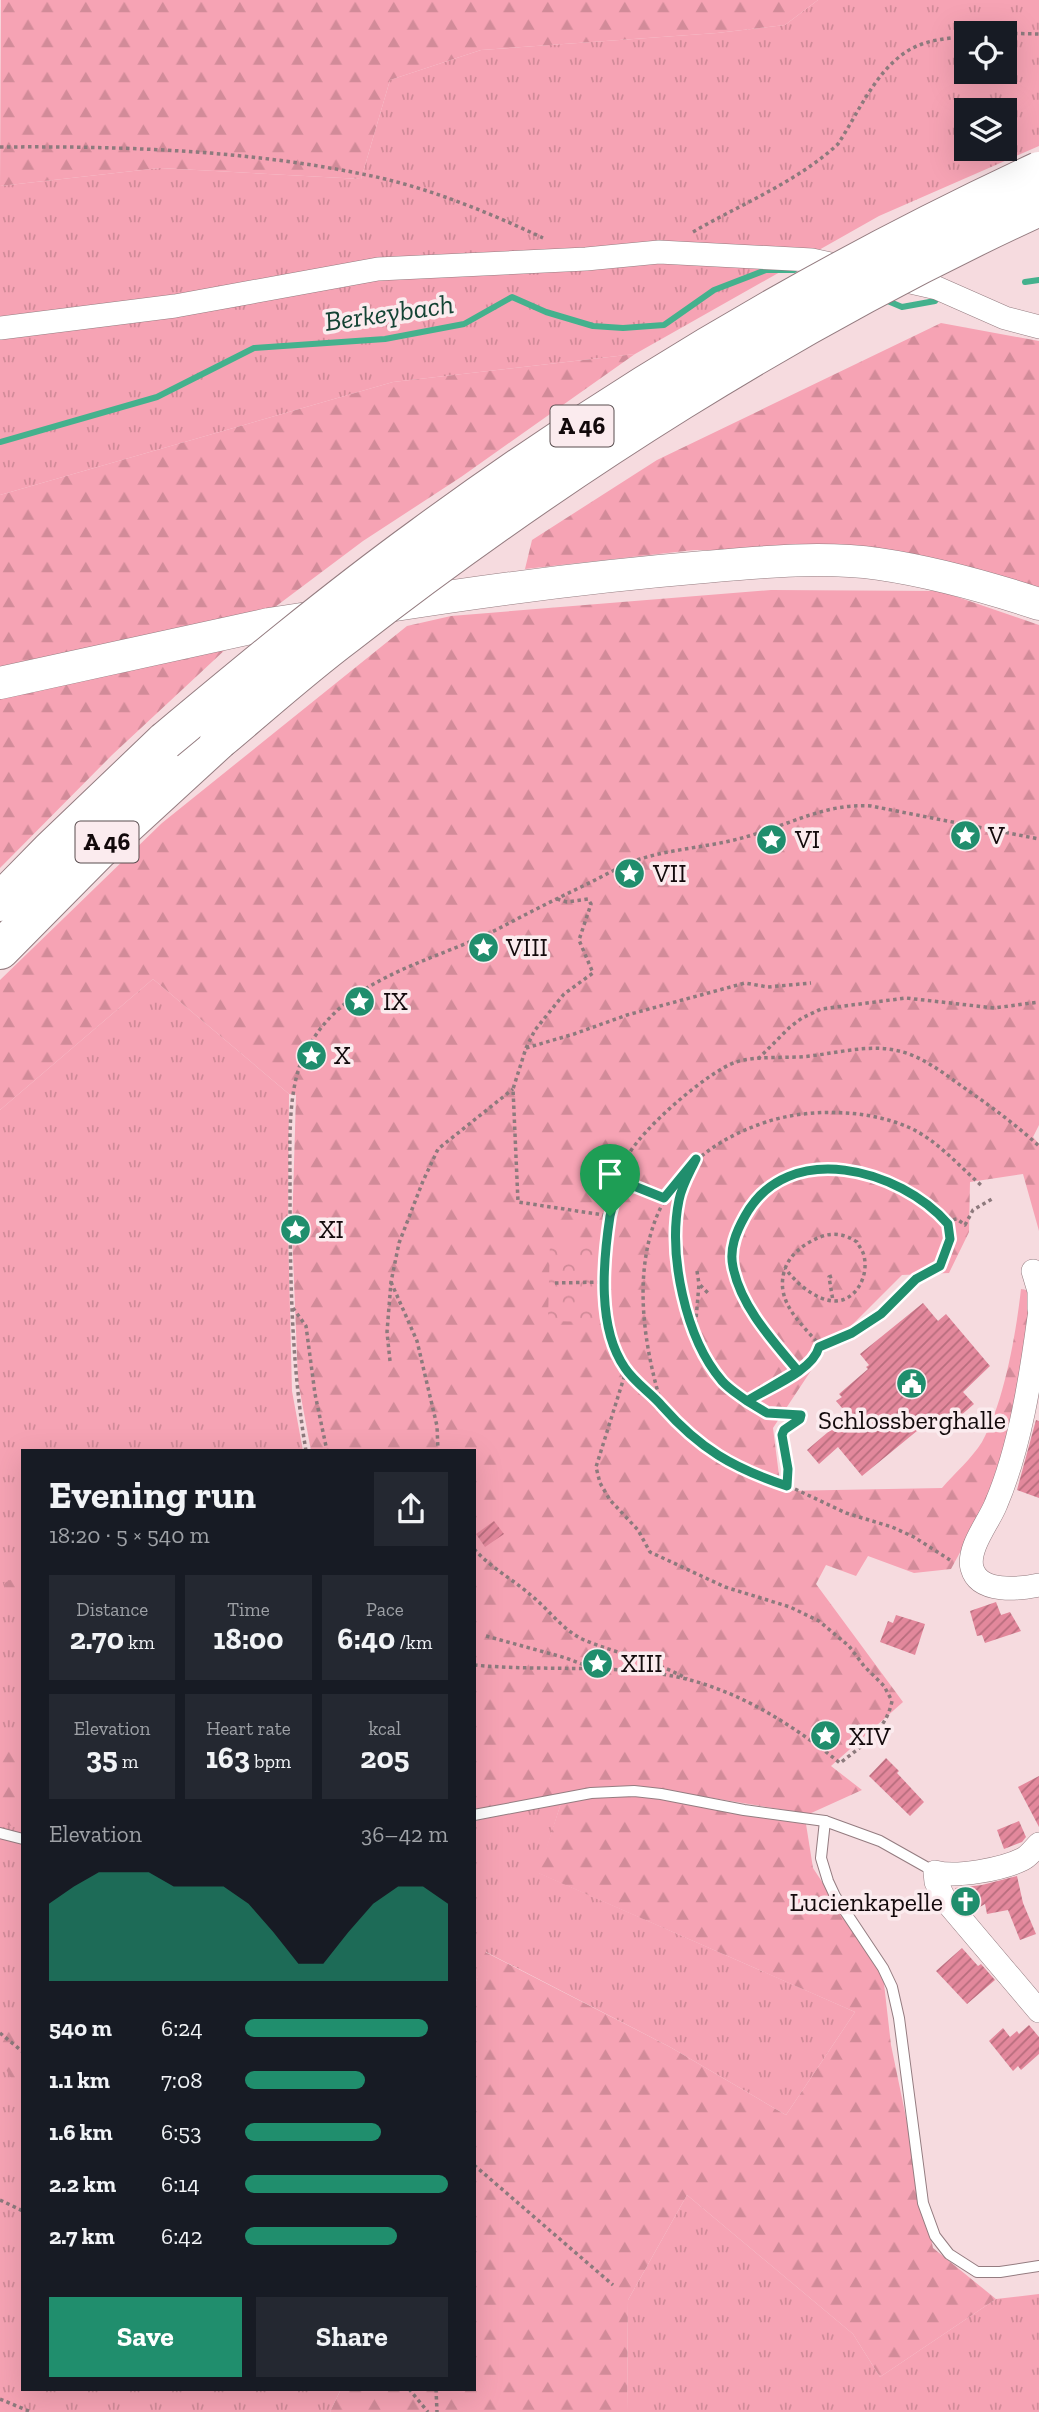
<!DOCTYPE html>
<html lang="en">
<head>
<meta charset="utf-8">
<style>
	:root { --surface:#171b24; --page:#242831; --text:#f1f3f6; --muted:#9ea1a6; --accent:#208e6d }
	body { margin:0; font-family:"Zilla Slab",serif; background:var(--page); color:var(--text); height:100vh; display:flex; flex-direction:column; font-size:26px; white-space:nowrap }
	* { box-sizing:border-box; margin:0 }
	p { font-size:23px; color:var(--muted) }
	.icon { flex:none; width:38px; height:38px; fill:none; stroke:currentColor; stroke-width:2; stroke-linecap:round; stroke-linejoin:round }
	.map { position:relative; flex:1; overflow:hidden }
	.drawer { position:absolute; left:21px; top:1449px; width:455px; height:942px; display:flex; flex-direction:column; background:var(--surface); border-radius:0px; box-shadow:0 7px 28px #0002 }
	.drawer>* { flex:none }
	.buttons { position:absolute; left:954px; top:21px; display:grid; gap:14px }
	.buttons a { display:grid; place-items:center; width:63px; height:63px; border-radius:0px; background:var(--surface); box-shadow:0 7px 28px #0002; font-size:35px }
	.pin { position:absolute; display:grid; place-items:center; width:60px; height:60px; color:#fff; margin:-72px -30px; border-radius:50% 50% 50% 0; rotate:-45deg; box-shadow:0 0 7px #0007 }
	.pin .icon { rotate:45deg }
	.round { display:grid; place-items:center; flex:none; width:74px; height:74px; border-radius:0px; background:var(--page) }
	.head { display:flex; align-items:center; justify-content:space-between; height:119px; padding:0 28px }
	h1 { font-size:38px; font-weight:700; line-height:52px }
	.metrics { display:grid; grid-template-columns:repeat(3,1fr); gap:10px; height:119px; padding:7px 28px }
	.metrics div { display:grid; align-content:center; border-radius:0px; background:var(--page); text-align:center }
	.metrics b { font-size:30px; font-weight:700 }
	.metrics small { font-size:19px; font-weight:400 }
	.metrics p { font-size:19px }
	.chart { height:196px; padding:14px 28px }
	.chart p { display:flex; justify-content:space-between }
	.chart svg { width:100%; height:126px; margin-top:7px; fill:var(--accent); opacity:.7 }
	.action { display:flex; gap:14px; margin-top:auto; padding:14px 28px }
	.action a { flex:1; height:80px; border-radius:0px; background:var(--accent); color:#fff; font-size:28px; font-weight:700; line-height:80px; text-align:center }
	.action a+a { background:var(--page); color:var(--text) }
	ul { padding:0 28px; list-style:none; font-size:23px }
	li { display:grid; grid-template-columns:112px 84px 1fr; align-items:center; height:52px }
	li i { height:18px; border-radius:9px; background:var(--accent) }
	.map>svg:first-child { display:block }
	.grass { fill:url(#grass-tufts); fill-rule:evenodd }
	.forest { fill:url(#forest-firs) }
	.park { fill:url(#park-crowns) }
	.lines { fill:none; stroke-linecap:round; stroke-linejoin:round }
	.stream { stroke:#44b18d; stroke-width:6 }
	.building { fill:url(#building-hatch) }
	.lane-casing { stroke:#947c80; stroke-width:12 }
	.street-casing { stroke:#947c80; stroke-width:24 }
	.secondary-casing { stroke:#947c80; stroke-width:33 }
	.highway-casing { stroke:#947c80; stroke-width:40 }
	.path { stroke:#8d7a7d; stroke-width:3.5; stroke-dasharray:3.5 3.5; stroke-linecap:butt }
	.lane { stroke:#fff; stroke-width:10 }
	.street { stroke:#fff; stroke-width:23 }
	.secondary { stroke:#fff; stroke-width:32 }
	.highway { stroke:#fff; stroke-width:38 }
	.highway-bridge-casing { stroke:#947c80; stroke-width:40; stroke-linecap:butt }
	.highway-bridge { stroke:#fff; stroke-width:38 }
	.route-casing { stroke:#fff; stroke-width:14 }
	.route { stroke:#208e6d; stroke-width:9 }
	.labels { text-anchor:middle; stroke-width:7; stroke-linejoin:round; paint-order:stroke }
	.shield { fill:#fbebee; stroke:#584d4f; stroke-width:2 }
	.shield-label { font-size:24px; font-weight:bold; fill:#12090b }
	.poi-label { font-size:26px; fill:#12090b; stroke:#fbebee; text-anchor:start }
	.water-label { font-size:28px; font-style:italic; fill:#144334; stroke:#fbebee }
</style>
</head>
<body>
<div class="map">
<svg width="1039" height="2412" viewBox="0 0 1039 2412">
	<defs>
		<pattern id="grass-tufts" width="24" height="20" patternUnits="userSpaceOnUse" patternTransform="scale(1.75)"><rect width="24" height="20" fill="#f6a3b4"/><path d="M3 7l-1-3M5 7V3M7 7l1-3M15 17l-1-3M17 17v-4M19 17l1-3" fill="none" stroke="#d28b99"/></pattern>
		<pattern id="forest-firs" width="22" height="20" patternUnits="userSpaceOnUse" patternTransform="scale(1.75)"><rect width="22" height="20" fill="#f6a3b4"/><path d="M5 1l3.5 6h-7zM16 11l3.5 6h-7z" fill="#d28b99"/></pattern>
		<pattern id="park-crowns" width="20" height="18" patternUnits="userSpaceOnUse" patternTransform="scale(1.75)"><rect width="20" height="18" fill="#f6a3b4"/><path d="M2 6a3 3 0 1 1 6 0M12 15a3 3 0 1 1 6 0" fill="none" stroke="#d28b99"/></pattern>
		<pattern id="building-hatch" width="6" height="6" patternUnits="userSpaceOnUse" patternTransform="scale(1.75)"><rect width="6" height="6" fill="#e3889c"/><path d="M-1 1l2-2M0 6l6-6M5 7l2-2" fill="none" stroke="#b76d7d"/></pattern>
	</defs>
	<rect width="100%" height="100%" fill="#f6dbdf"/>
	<g class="grass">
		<path d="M818 0H1039V146L879 216 635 354 393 382 0 495V186L160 168 361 179 390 80 481 50 717 33 785 25ZM966 33H1004V72H966ZM966 110H1004V149H966Z"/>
		<polygon points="153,979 289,1094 288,1231 292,1391 303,1451 23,1451 23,2389 341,2389 330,2412 0,2412 0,1110"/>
		<polygon points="561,1803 539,1873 855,2012 786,2115 670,2047 486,1952 474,1988 474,1821"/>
		<polygon points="687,2195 853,2334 880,2377 996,2299 1039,2294 1039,2412 627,2412 628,2300"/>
	</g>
	<g class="forest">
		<polygon points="1,0 818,0 785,25 717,33 481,50 390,80 361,179 160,168 0,186"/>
		<polygon points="941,323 1039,341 1039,593 871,550 694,550 525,569 532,540 657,460"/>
		<polygon points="635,354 461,477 363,541 275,607 0,672 0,495 393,382"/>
		<path d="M771 590 940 591 1039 625V1125L1033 1137 1039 1144V1231L1023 1174 970 1182 969 1232 949 1273 902 1275 820 1357 773 1428 781 1491 942 1488C955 1473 972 1458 982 1442 1004 1403 1016 1334 1021 1289L1031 1291 1032 1313 1006 1452 989 1499 951 1569 914 1573 868 1556 856 1576 826 1565 816 1584 903 1702 831 1766 862 1790 809 1814 663 1790 474 1811V1451H311L298 1381 292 1231 296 1095 289 1094 153 979 0 1110V980L162 823 407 626 451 616Z"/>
		<polygon points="227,648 112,755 0,868 0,694"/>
		<polygon points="23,1574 23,1634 4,1583"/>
		<polygon points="0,1748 23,1751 23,1829 0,1823"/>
		<polygon points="630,1796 665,1800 741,1815 806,1824 813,1868 883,1975 891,2045 933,2248 996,2299 880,2377 853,2334 687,2195 628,2300 627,2412 330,2412 341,2389 474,2389 474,1988 485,1952 670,2047 786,2115 855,2012 538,1873 561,1803 594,1797"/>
		<polygon points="0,2011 23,2025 23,2099 0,2059"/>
	</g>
	<polygon class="park" points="550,1240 595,1241 593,1322 548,1321"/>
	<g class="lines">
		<g class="stream">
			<polyline points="1025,282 1039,280"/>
			<polyline points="883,299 902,307 935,301"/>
			<polyline points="0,442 157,397 254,348 385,339 464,324 512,297 546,312 593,326 623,328 664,325 714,290 766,270 794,270"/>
		</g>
	</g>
	<g class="building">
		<polygon points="923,1303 938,1321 946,1314 990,1366 963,1392 974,1404 945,1429 934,1417 862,1476 838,1447 819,1464 807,1450 848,1415 836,1401 842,1397 839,1394 868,1369 866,1367 869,1365 860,1354"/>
		<polygon points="1036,1420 1039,1421 1039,1498 1017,1490"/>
		<polygon points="494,1521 504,1534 485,1547 476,1534"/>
		<polygon points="996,1602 1001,1615 1010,1612 1021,1631 985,1643 982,1635 977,1636 970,1611"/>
		<polygon points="896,1615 925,1624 915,1655 880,1642 888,1621 893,1623"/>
		<polygon points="886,1758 899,1771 897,1773 924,1802 910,1816 869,1776"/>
		<polygon points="1039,1776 1039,1827 1018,1787"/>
		<polygon points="1019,1821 1026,1837 1022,1842 1004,1849 997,1830"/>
		<polygon points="1017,1876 1023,1903 1036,1934 1020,1940 1008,1910 987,1914 985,1904 973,1911 955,1888 982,1885"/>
		<polygon points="962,1948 978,1966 981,1964 995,1980 967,2004 936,1971"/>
		<polygon points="1029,2025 1039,2037 1039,2054 1021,2070 1018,2066 1013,2071 989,2041 1003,2028 1010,2037 1017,2031 1019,2034"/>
	</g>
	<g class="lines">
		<defs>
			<g id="lane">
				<polyline points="474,1815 591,1793 634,1791 661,1794 744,1810 825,1821 880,1841 935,1872"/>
				<polyline points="825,1821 821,1858 828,1881 835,1896 883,1968 892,1987 899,2018 923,2203 935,2236 949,2254 977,2272 1000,2272 1039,2266"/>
				<polyline points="0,1833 23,1839"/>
			</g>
			<g id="street">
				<polyline points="893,278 937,288 1005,318 1039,327"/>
				<polyline points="0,328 175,306 378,269 586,259 659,252 812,260 849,268"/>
				<polyline points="1033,1271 1039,1291 1039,1309"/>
				<path d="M1039 1317C1031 1376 1020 1448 996 1504 989 1522 967 1548 972 1568 979 1594 1020 1589 1039 1585"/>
				<path d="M1039 1844C1034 1849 1029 1856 1023 1859 1003 1869 956 1878 935 1872L936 1882 945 1900 1039 2011"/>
			</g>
			<g id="secondary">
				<path d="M382 607C489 590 596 576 704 567 761 562 822 556 879 564 934 572 987 587 1039 604"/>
				<polyline points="0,683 269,624 321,616"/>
			</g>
			<g id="highway">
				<polyline points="0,902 50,851 165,741"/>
				<polyline points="0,950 99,850 219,740"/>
			</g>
		</defs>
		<use href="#lane" class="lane-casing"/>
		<use href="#street" class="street-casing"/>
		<use href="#secondary" class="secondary-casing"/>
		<use href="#highway" class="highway-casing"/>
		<g class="path">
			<polyline points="993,33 1039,34"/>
			<path d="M0 147C123 146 247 150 367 175 427 187 488 212 543 238"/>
			<path d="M693 232C741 204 797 182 838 144 861 109 880 59 922 44 936 39 952 38 966 36"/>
			<polyline points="557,899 567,902 588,899 591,904 579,940 593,973 564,994 535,1030 526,1048 513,1089 518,1202 610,1216"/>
			<polyline points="526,1048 574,1034 627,1015 745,983 768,987 811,983"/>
			<polyline points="758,1059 790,1027 802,1018 821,1009 906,998 994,1008 1039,1002"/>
			<path d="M696 1159 679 1199 676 1236 681 1283 695 1333 721 1380 736 1393 767 1413 801 1415 800 1419 784 1430 782 1435 788 1469 787 1486C752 1474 717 1460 689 1435 678 1425 670 1414 660 1403 645 1388 628 1376 618 1356 594 1311 606 1205 626 1159 639 1131 707 1072 736 1062 759 1055 786 1059 810 1056 844 1052 876 1042 909 1054 930 1062 946 1075 963 1087 989 1105 1015 1124 1039 1146"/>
			<polyline points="619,1180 664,1198"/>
			<polyline points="948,1224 951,1220 957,1219 965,1225 973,1210 992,1199"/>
			<polyline points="697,1271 699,1284"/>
			<polyline points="832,1276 829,1277 833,1301"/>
			<polyline points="391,1282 417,1341 437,1426 438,1451"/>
			<polyline points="555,1283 605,1282"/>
			<polyline points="293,1308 306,1326 315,1394 327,1451"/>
			<polyline points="695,1331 699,1284 710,1295"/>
			<polyline points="390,1361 387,1332 391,1282 399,1243 423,1181 438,1149 513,1089"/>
			<path d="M798 1371C775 1343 735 1300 732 1262 731 1244 738 1227 748 1212 793 1138 900 1171 948 1224L950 1239 940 1266 916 1279 881 1314 852 1333 819 1347"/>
			<path d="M747 1401 805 1366 819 1350C819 1342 814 1339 808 1332 792 1314 776 1295 785 1269 790 1254 805 1243 820 1237 833 1232 845 1234 857 1242 859 1246 863 1251 864 1256 869 1276 856 1301 835 1301 816 1301 795 1282 785 1268"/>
			<path d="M661 1403C626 1285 633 1166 766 1122 809 1108 866 1109 908 1127 936 1139 959 1166 982 1186"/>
			<path d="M306 1451C291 1362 290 1272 290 1182 290 1142 287 1087 306 1051 346 976 428 964 498 929 526 914 554 900 583 886 602 877 620 866 640 859 675 848 713 847 749 836 791 824 826 803 871 806L1039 839"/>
			<polyline points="795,1489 846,1513 892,1527 914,1537 950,1560"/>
			<path d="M474 1549C491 1568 514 1580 533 1597 549 1610 562 1629 582 1639 616 1654 655 1660 687 1679"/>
			<polyline points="486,1636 566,1658 592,1668"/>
			<path d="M474 1665C536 1671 600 1665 661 1674 729 1684 788 1721 840 1763 863 1745 886 1731 892 1701L884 1686 864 1666 849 1646 819 1621 790 1607 725 1587 650 1552 638 1530 610 1500 600 1483 596 1467 626 1371"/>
			<polyline points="0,2033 23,2052"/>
			<polyline points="474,2165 613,2285"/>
			<polyline points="0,2200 23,2211"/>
			<polyline points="409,2389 428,2412"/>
			<polyline points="436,2389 437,2412"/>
			<polyline points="0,2399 31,2412"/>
		</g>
		<use href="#lane" class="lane"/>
		<use href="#street" class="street"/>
		<use href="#secondary" class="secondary"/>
		<use href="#highway" class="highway"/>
		<defs>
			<g id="highway-bridge">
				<path d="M219 740C261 705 302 668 346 635 558 470 795 319 1039 207"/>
				<path d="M165 741C249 671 333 601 421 537 614 395 822 272 1039 171"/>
			</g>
		</defs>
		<use href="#highway-bridge" class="highway-bridge-casing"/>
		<use href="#highway-bridge" class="highway-bridge"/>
	</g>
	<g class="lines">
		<defs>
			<path id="route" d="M610 1216 619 1180 664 1198 696 1159C690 1172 682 1185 679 1200 668 1254 685 1338 722 1381 729 1389 739 1395 747 1401 768 1388 813 1371 819 1347L852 1333 881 1314 916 1279 940 1266 950 1239 948 1224C900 1169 788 1138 745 1216 736 1232 729 1249 733 1267 741 1307 773 1341 798 1371L747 1401 767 1413 801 1415 800 1419 784 1430 782 1435 788 1469 787 1486C733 1468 700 1449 662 1406 651 1393 635 1383 625 1368 597 1328 603 1262 610 1216"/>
		</defs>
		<use href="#route" class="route-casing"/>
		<use href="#route" class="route"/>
	</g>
	<defs>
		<symbol id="sight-disc" viewBox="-11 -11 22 22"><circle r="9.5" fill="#208e6d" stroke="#fbebee"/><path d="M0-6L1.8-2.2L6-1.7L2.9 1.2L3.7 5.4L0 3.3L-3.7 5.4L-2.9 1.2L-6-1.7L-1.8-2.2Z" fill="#fff"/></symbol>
		<symbol id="civic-disc" viewBox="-11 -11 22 22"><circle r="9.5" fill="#208e6d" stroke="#fbebee"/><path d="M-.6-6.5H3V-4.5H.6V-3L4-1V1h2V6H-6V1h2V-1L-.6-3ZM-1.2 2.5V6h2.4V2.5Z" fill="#fff"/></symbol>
		<symbol id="church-disc" viewBox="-11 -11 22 22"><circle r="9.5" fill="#208e6d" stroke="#fbebee"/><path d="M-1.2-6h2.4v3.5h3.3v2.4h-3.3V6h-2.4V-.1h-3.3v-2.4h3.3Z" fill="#fff"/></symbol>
	</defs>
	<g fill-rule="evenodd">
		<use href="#sight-disc" x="948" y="818" width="35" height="35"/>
		<use href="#sight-disc" x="754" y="822" width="35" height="35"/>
		<use href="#sight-disc" x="612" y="856" width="35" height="35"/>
		<use href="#sight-disc" x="466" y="930" width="35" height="35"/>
		<use href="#sight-disc" x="342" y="984" width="35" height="35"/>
		<use href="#sight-disc" x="294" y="1038" width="35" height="35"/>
		<use href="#sight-disc" x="278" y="1212" width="35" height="35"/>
		<use href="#civic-disc" x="894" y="1366" width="35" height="35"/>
		<use href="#sight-disc" x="580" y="1646" width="35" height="35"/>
		<use href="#sight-disc" x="808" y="1718" width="35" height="35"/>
		<use href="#church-disc" x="948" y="1884" width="35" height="35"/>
	</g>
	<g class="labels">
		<g class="shield">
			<rect x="550.5" y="405.5" width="63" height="41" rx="5"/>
			<rect x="75.5" y="821.5" width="63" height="41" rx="5"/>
		</g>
		<g class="shield-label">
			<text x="582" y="434">A 46</text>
			<text x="107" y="850">A 46</text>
		</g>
		<g class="poi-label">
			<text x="988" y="844">V</text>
			<text x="795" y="848">VI</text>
			<text x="653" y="882">VII</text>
			<text x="506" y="956">VIII</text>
			<text x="383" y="1010">IX</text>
			<text x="334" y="1064">X</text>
			<text x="319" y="1238">XI</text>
			<text x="912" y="1429" text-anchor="middle">Schlossberghalle</text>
			<text x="621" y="1672">XIII</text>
			<text x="849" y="1745">XIV</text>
			<text x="943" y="1911" text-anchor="end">Lucienkapelle</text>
		</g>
		<g class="water-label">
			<text transform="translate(389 312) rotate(-8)" y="10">Berkeybach</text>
		</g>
	</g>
</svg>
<div class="buttons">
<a><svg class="icon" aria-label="locate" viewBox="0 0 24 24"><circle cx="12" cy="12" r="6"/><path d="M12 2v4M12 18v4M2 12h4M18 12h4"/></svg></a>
<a><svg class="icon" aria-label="layers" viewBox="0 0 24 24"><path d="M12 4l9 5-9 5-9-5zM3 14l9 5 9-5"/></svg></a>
</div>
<div class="pin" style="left:610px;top:1216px;background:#1e9e55"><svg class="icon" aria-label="arrive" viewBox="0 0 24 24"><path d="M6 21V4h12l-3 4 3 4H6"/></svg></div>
<section class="drawer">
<div class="head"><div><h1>Evening run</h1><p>18:20 · 5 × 540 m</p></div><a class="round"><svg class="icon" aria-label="share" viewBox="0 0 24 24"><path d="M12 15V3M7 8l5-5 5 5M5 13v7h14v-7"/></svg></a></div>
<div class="metrics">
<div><p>Distance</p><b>2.70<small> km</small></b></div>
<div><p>Time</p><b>18:00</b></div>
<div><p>Pace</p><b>6:40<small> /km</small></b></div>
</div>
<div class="metrics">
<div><p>Elevation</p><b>35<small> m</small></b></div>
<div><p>Heart rate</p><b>163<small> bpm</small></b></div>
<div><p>kcal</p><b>205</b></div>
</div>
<div class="chart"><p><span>Elevation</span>36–42 m</p>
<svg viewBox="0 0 160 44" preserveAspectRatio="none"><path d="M0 44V17L10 11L20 6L30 6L40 6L50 11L60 11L70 11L80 17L90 27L100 38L110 38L120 27L130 17L140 11L150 11L160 17V44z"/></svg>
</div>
<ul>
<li><b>540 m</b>6:24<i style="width:90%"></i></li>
<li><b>1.1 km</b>7:08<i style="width:59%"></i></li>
<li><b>1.6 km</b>6:53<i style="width:67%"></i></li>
<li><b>2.2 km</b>6:14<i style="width:100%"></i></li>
<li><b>2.7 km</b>6:42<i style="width:75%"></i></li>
</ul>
<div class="action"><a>Save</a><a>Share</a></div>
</section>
</div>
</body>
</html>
